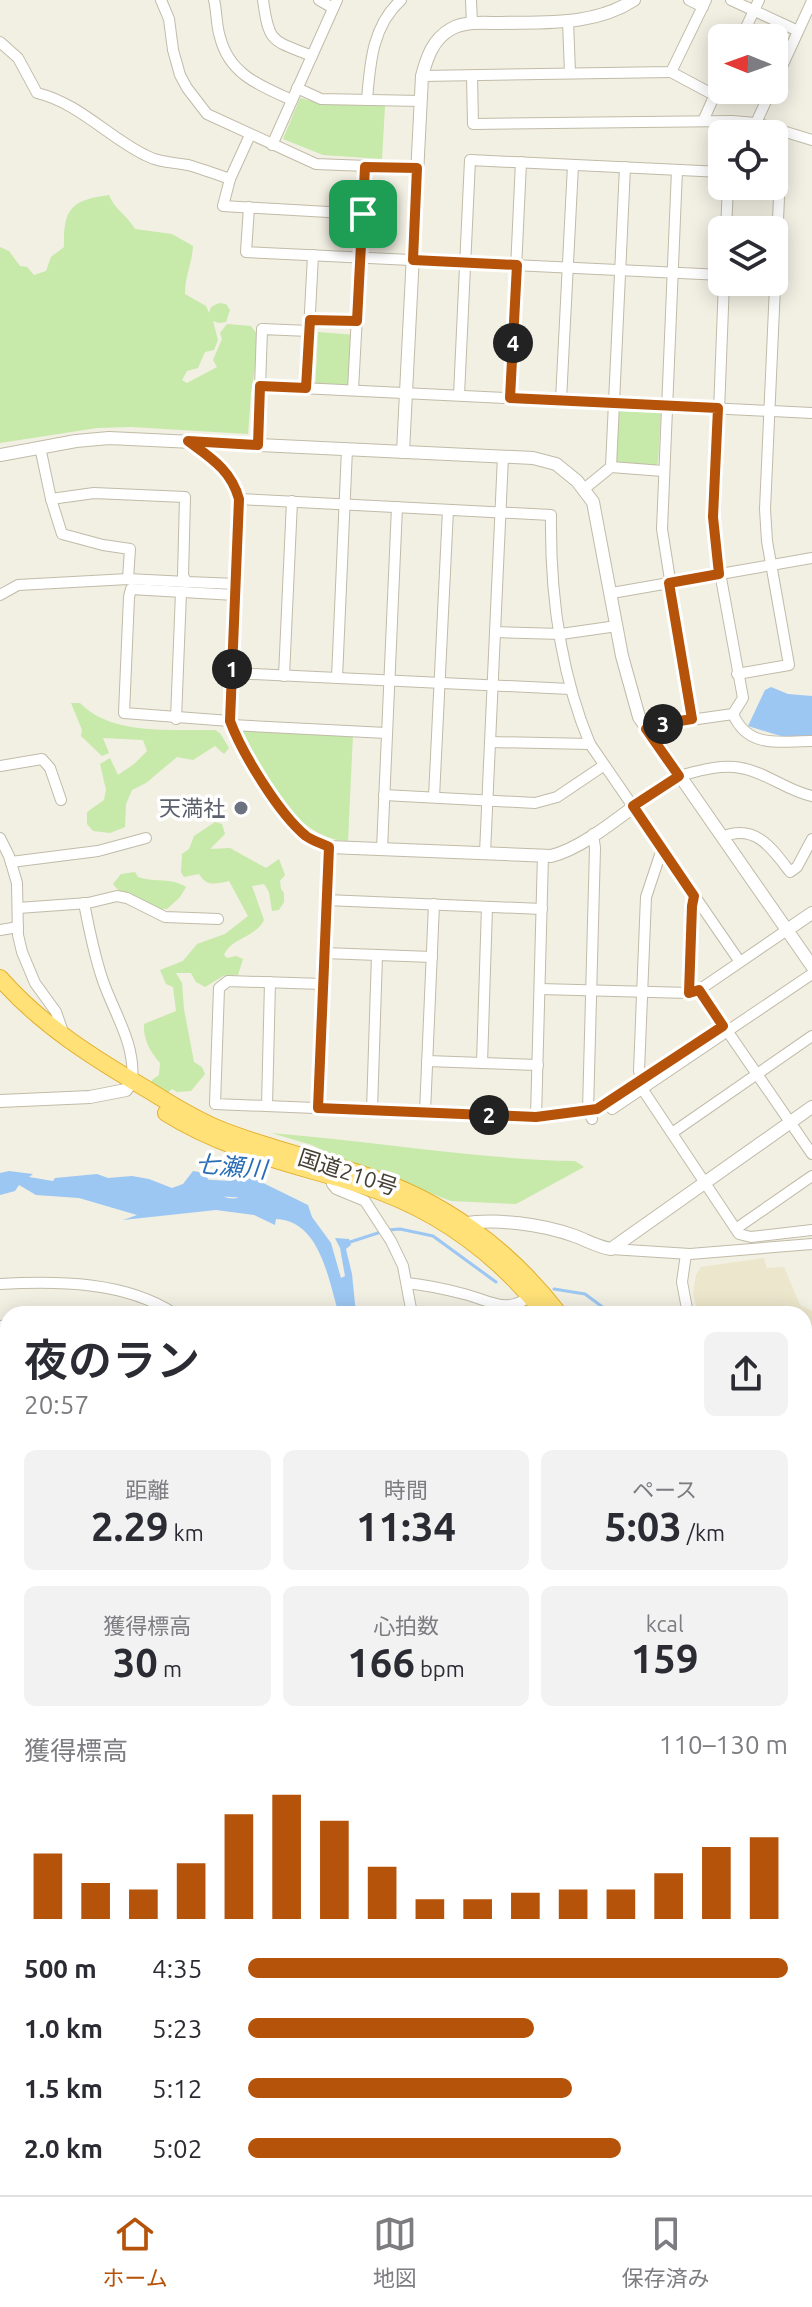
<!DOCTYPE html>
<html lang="ja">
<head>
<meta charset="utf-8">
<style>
	:root { --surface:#fff; --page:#f2f2f3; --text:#2b2b33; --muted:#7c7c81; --line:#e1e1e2; --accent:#b45309 }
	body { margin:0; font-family:Ubuntu,"Noto Sans JP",sans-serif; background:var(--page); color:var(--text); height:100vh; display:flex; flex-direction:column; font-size:30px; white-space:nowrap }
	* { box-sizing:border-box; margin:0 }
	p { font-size:26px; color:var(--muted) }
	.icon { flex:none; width:44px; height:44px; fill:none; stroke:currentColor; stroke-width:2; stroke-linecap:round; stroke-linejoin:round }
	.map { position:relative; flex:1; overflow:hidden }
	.details { position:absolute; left:0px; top:1306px; width:812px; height:890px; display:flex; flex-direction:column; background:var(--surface); border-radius:24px 24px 0 0; box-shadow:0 4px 20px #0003 }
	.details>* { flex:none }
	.needle { width:52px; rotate:271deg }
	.buttons { position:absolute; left:708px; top:24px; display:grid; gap:16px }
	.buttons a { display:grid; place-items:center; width:80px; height:80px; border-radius:12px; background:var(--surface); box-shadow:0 4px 20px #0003; font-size:40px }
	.pin { position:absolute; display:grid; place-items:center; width:68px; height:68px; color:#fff; margin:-34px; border-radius:16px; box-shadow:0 4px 12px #0006 }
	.km { position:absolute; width:40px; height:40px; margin:-20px; border-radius:50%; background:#222; color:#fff; font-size:22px; line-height:40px; text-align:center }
	.round { display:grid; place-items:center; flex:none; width:84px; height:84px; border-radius:12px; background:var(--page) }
	.summary { display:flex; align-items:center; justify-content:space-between; height:136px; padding:0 24px }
	h1 { font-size:44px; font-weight:600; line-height:60px }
	.figures { display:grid; grid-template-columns:repeat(3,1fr); gap:12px; height:136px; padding:8px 24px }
	.figures div { display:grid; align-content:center; border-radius:12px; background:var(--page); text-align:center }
	.figures b { font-size:40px; font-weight:600 }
	.figures small { font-size:22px; font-weight:400 }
	.figures p { font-size:22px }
	.chart { height:224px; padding:16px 24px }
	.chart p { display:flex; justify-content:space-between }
	.chart svg { width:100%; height:144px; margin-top:8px; stroke:var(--accent); stroke-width:6 }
	ul { padding:0 24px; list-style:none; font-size:26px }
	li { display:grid; grid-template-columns:128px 96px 1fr; align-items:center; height:60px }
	li i { height:20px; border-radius:10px; background:var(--accent) }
	.tab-bar { display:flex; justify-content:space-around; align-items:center; height:112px; border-top:2px solid var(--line); background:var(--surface); font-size:22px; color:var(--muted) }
	.tab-bar a { display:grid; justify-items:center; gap:4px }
	.tab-bar .selected { color:var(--accent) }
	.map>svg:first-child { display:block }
	.commercial { fill:#f6e8cd }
	.education { fill:#ece6cc }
	.green { fill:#c7e9aa }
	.water { fill:#9cc7f3 }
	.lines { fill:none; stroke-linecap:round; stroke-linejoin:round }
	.stream { stroke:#9cc7f3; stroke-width:3 }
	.river { stroke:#9cc7f3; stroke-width:16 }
	.minor-casing { stroke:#c1bba8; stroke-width:12 }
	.tertiary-casing { stroke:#c1bba8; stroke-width:14 }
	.primary-casing { stroke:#e8ca5c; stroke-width:18 }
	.trunk-casing { stroke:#e3b02d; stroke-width:18 }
	.minor { stroke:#fff; stroke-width:10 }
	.tertiary { stroke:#fff; stroke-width:12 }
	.primary { stroke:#ffe98f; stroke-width:16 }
	.trunk { stroke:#ffe178; stroke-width:16 }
	.route-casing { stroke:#fff; stroke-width:16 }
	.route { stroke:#b45309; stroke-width:10 }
	.worship-dot { fill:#6b7280; stroke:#fff; stroke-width:3 }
	.labels { text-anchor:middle; stroke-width:7; stroke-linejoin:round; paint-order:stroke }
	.worship-label { font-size:22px; fill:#5b616d; stroke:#fff; text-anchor:end }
	.street-label { font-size:22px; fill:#443f33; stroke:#fff }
	.water-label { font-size:24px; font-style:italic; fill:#296db4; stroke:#fff }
</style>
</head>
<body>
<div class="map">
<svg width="812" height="2195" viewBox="0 0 812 2195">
	<rect width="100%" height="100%" fill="#f2efe3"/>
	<polygon class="commercial" points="812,1639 812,1726 804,1695 804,1641"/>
	<polygon class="education" points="764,1258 767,1268 784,1267 800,1305 812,1311 812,1455 804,1458 804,1314 698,1314 693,1293 696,1275 701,1267"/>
	<g class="green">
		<polygon points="300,98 323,104 385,106 382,159 323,155 283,139"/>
		<path d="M109 195C115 210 127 215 135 229L172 234 193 246C192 264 185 275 185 294L206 306 209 313 211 307 219 303 226 304 230 310 226 322 219 323 213 321 218 340 214 350 205 352 198 368 187 371 182 380 187 383 217 367 213 360 222 339 220 333 227 324 251 326 257 334 259 342 251 394 248 434 132 427 97 428 0 443V247L9 251 20 266 27 267 34 275 46 271 51 257 64 247C63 208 72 200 109 195Z"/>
		<polygon points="318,332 356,335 353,394 315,391"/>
		<polygon points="621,408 661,413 658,463 655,466 615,462 618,411"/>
		<path d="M71 703H80C112 736 171 729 215 730L220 733 229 748 224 754 215 746 193 760 177 757 146 783 132 790 126 804 125 827 110 833 93 831 87 824V812L104 800 106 790 100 764 110 758 118 775 134 764 147 751 143 740 103 738 109 753 102 756 81 736 82 730Z"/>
		<path d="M244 729 353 734 348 841C296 840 261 773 240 732Z"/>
		<path d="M215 822 222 824 225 834 210 849 230 848 266 868 279 859 285 875 280 881 281 889 284 893V902L279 910 272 911 269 892 264 884 252 886 264 920C255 938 232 937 224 955L227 958 236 956 243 959 238 975 223 976 205 987 196 982 191 973H176L182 983 184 1009 194 1062 202 1067 205 1074 191 1091 177 1092 172 1089 167 1093 152 1086V1080L159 1075 160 1063C150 1052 143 1039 144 1024L176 1011 173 987 166 984 160 970 183 961 197 944 225 934 248 916 229 881C215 884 207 887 199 874L184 877 181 872 182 854 189 849 194 836Z"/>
		<path d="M135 872 138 877C155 883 171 877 186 887L180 897 167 909C143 909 128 902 113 884L121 874Z"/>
		<path d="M271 1133C373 1141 473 1159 575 1161L584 1167 516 1204 451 1201 342 1160 312 1145Z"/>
	</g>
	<g class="water">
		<polygon points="771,687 788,694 812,696 812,741 784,737 748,726 765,690"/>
		<path d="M9 1171 33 1174 29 1177 53 1181 55 1178 97 1174 108 1178 132 1176 149 1179 172 1188 183 1184 193 1171 205 1173C212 1188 220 1201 238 1198L237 1194 232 1192 231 1175 235 1173 241 1178 255 1179 308 1205 312 1217 331 1243 341 1278 345 1276 340 1248 335 1238 349 1239 351 1245 346 1249 352 1274 356 1314H339C328 1280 321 1221 276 1219L275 1225 254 1215 216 1210 123 1220 137 1215 79 1198 36 1195 19 1185 15 1191 0 1195V1173Z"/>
	</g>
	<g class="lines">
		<g class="stream">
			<polyline points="388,1230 400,1229 433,1236 496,1282"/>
			<polyline points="350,1242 381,1232"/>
			<polyline points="554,1289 585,1294 612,1314"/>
			<polyline points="804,1470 812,1468"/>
		</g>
		<polyline class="river" points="194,1187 250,1190"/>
		<defs>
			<g id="minor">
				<polyline points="161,0 169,19 173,50 180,75 187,88 207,114 316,164 417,168"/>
				<path d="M214 0C217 12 216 25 220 37 229 74 260 86 292 100"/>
				<path d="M263 0C269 44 272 40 312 56"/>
				<polyline points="319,0 333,8"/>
				<polyline points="471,0 472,24"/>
				<polyline points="689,0 703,7"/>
				<polyline points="731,0 798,31"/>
				<polyline points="568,21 570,73"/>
				<polyline points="741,38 759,0"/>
				<path d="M0 42 18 58 37 93C79 103 108 137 145 155 160 163 172 162 188 165 202 169 216 174 230 179"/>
				<polyline points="671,72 714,95"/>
				<polyline points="422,76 671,72 706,0"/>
				<polyline points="472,76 473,124 732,121 756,123 812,140"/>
				<polyline points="774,84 812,1"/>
				<polyline points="297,88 321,99 421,101"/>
				<path d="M367 100C370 64 372 26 401 0"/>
				<polyline points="703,121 722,79"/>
				<polyline points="756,123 771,90"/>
				<polyline points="250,135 230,179 223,206 363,214"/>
				<polyline points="272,145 337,0"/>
				<polyline points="677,170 662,529 692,719"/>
				<polyline points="249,207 246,252 722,275"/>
				<polyline points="726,230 728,186"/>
				<polyline points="310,320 357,321"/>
				<polyline points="260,386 812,413"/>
				<polyline points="306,388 313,255"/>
				<polyline points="353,390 365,167"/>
				<polyline points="459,395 470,160 722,172"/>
				<polyline points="510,398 521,162"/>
				<polyline points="561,400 573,165"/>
				<polyline points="258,445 262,329 309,331"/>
				<polyline points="40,447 51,499 62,534 103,545 130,549 128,579"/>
				<polyline points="611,467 625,167"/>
				<polyline points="584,489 611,467 663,471"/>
				<polyline points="51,499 94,493 185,497 183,576 187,582 236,584"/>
				<path d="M239 499 551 515C550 593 560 672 590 744L740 962"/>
				<polyline points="612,593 812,558"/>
				<polyline points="0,595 18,585 128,579 187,582"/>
				<polyline points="495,632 561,634 617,626"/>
				<polyline points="232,673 570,689"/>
				<polyline points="737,674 789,665 767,541 765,509 780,175 774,174"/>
				<polyline points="284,676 292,501"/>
				<polyline points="337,678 347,449"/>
				<path d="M733 714C748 749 779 741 812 741"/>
				<polyline points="176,719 181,592"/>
				<polyline points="230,721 124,713 129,597 131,589 235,595"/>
				<polyline points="232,725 386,733"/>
				<polyline points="646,729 655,725 733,714 743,698 714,540 724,282"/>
				<polyline points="490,742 590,744"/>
				<polyline points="0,766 42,759 50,768 61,800"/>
				<path d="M679 776C698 771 721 764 741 768 766 772 787 791 812 796"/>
				<polyline points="384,795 535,803 557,797 603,766"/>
				<polyline points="434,797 448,510"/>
				<path d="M722 837C755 823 772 848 790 872L797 867 812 839"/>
				<polyline points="0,838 9,856 17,883 18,935 22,952 35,983 56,1012 64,1035"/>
				<polyline points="382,849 397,507"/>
				<polyline points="485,853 503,456"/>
				<polyline points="11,862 98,851 146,838"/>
				<polyline points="326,900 542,909"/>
				<path d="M84 903C89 929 94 954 102 978 113 1012 136 1043 132 1081"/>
				<polyline points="18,908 88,903 117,896 127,898 165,917 218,919"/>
				<polyline points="0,930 18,927"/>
				<polyline points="324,953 432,957"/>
				<polyline points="323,984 228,981 219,988 215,1104 536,1117 597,1109 723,1026"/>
				<polyline points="540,989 689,993 699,990 787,930"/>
				<polyline points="699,990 812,1154"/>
				<polyline points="689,993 692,906 694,896"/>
				<polyline points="427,1061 538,1065"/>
				<polyline points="482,1063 487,907"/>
				<polyline points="642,1081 639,1071 646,897 660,855 664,851"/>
				<polyline points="643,1090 739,1234 751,1237 812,1230"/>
				<polyline points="267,1106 270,982"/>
				<polyline points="318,1108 329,847"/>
				<polyline points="612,1109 812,974"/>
				<polyline points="372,1110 377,955"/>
				<polyline points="425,1112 434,904"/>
				<polyline points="536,1117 543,855"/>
				<polyline points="592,1119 588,1110 595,848 593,834"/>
				<polyline points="672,1133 812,1036"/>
				<polyline points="332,1177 332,1184 336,1189 365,1201 391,1241 403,1266 412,1314"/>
				<polyline points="737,1228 812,1176"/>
				<polyline points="611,1249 690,1254 812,1244"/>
				<polyline points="686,1254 682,1282 688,1314"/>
				<path d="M407 1283C426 1285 445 1289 464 1294 489 1300 506 1315 530 1296"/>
				<path d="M0 1284C58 1281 125 1281 175 1314"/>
				<polyline points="79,1314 92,1314"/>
				<polyline points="0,1326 8,1325"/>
				<polyline points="804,1477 812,1474"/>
				<polyline points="804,1632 812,1630"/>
				<polyline points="804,1899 812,1897"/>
				<polyline points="804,1972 812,1972"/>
				<polyline points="0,2116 8,2115"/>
				<polyline points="227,2188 232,2195"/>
				<polyline points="443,2188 446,2195"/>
				<polyline points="525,2188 552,2195"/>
			</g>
			<g id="tertiary">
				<path d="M188 441C211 458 230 470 239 499L230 721C242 753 279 814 306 835 313 841 321 843 329 847L551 856C592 846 640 797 679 776"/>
				<path d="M403 452 422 76C427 57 433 39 451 29 465 21 484 23 500 23 546 22 594 26 634 0"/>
				<polyline points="0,455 76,441 109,438 533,458 556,464 577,481 593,502 622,656 639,717 812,966"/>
				<polyline points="787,930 812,913"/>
				<polyline points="0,1101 90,1097 126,1090 132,1081"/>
				<path d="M461 1224C496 1218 542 1224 575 1236 588 1241 598 1247 611 1249L812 1107"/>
			</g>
			<g id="primary">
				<polyline points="804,1781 812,1778"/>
				<polyline points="0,1864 8,1862"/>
			</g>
			<g id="trunk">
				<path d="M0 978C42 1026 95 1059 150 1091 172 1105 195 1119 219 1129 266 1148 316 1159 364 1175 443 1200 509 1249 559 1314"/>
				<path d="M166 1113C226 1151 294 1164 361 1185 435 1208 497 1254 545 1314"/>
				<polyline points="804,2015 812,2039"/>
				<polyline points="804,2052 812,2076"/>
			</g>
		</defs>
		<use href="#minor" class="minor-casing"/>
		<use href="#tertiary" class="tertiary-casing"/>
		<use href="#primary" class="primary-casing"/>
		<use href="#trunk" class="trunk-casing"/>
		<use href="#minor" class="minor"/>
		<use href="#tertiary" class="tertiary"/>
		<use href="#primary" class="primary"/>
		<use href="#trunk" class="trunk"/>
	</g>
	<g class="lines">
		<defs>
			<path id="route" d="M365 167 417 168 413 260 517 265 510 398 718 408 713 517 719 574 669 583 692 719 655 725 646 729 679 776 633 806 694 896 692 906 689 993 699 990 723 1026 597 1109 536 1117 318 1108 329 847C321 843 313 841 306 836 279 814 242 753 230 721L239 499C231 470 211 458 188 441L258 445 260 386 306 388 310 320 357 321Z"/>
		</defs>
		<use href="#route" class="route-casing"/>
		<use href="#route" class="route"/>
	</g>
	<circle class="worship-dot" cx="241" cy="808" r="8"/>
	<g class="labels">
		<g class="worship-label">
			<text x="225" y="816">天満社</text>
		</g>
		<g class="street-label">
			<text transform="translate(348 1172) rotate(18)" y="8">国道210号</text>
		</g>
		<g class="water-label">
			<text transform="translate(231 1167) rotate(5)" y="8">七瀬川</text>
		</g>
	</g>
</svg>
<div class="buttons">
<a><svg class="needle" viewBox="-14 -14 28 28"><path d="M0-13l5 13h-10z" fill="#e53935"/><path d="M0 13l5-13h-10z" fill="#7c7c81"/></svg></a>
<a><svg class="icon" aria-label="locate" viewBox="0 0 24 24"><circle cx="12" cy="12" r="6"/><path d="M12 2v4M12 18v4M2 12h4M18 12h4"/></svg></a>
<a><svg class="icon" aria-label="layers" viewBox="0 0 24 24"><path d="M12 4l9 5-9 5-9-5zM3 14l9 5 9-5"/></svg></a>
</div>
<div class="pin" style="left:363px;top:214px;background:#1e9e55"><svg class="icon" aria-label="arrive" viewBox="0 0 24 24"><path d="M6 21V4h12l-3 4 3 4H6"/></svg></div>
<b class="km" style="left:232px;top:669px">1</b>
<b class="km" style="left:489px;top:1115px">2</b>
<b class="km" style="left:663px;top:724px">3</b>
<b class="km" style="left:513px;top:343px">4</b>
<section class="details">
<div class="summary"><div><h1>夜のラン</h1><p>20:57</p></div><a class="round"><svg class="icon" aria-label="share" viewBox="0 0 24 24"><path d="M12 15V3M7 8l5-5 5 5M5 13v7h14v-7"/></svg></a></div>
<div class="figures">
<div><p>距離</p><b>2.29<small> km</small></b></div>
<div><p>時間</p><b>11:34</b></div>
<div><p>ペース</p><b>5:03<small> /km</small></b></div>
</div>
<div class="figures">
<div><p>獲得標高</p><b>30<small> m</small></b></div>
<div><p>心拍数</p><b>166<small> bpm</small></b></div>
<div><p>kcal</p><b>159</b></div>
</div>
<div class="chart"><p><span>獲得標高</span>110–130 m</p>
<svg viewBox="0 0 160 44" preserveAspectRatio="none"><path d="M5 44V24M15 44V33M25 44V35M35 44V27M45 44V12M55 44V6M65 44V14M75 44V28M85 44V38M95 44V38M105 44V36M115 44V35M125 44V35M135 44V30M145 44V22M155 44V19"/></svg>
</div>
<ul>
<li><b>500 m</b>4:35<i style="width:100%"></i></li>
<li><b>1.0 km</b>5:23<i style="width:53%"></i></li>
<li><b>1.5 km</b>5:12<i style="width:60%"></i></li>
<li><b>2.0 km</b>5:02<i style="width:69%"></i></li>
</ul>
</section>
</div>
<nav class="tab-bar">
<a class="selected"><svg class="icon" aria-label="home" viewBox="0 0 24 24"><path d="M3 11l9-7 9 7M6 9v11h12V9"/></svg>ホーム</a>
<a><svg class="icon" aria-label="map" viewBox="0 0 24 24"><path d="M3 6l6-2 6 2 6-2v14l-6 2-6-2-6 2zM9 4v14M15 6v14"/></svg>地図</a>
<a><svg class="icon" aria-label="saved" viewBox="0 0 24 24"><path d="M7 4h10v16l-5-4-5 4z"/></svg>保存済み</a>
</nav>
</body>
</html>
